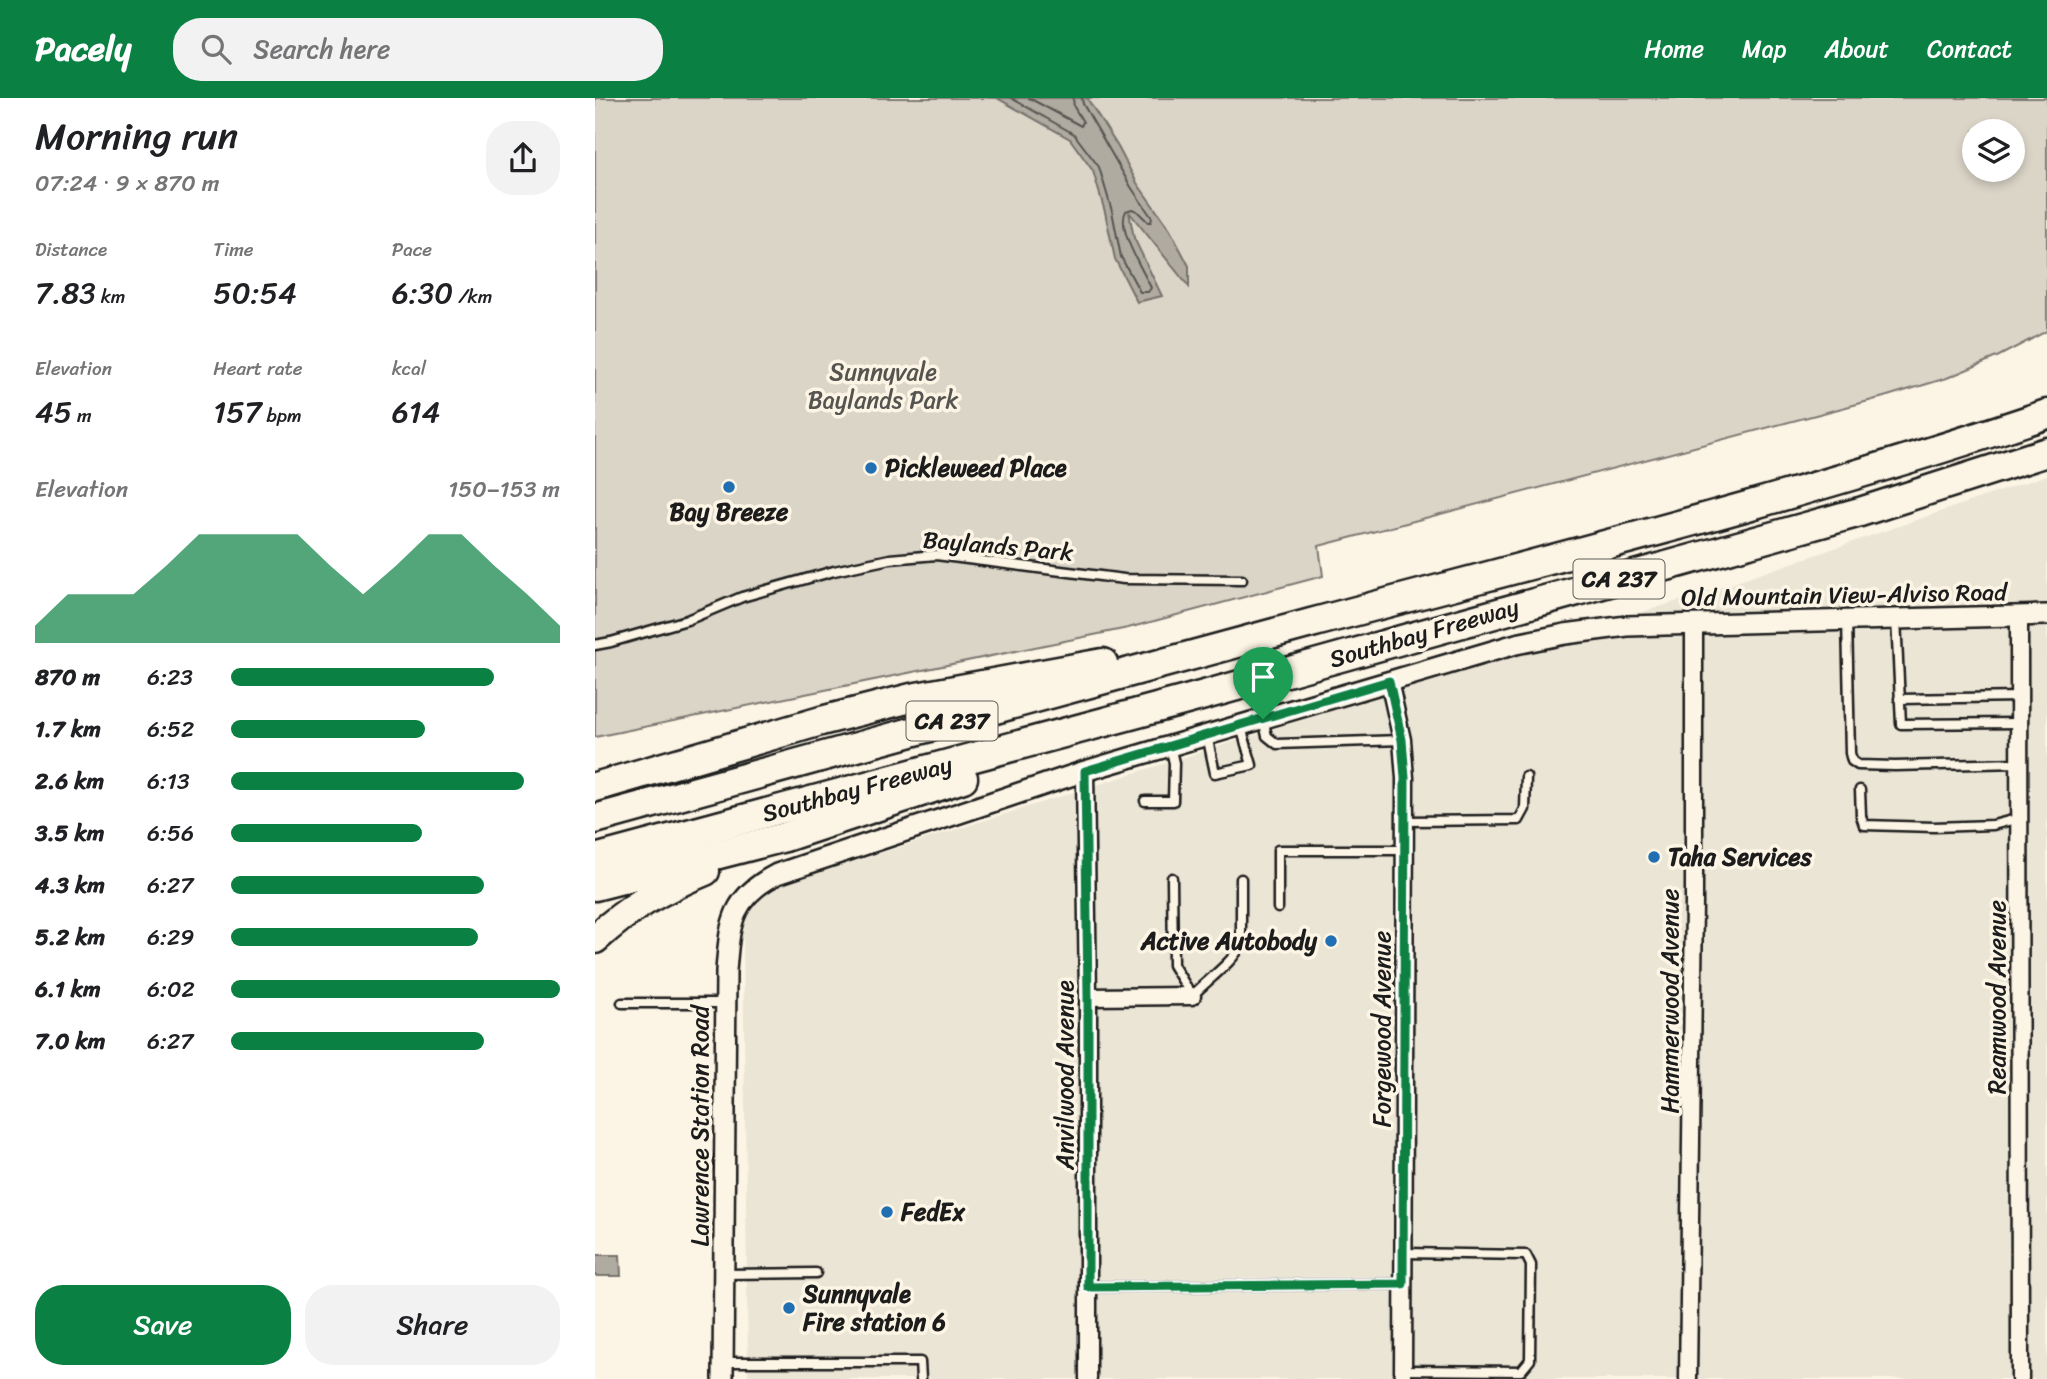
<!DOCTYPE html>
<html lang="en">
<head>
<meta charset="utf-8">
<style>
	:root { --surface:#fff; --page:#f2f2f2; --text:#202124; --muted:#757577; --accent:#0b8043 }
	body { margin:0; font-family:Sriracha,sans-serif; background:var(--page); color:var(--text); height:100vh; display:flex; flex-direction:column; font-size:26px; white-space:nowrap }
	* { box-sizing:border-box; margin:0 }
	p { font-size:23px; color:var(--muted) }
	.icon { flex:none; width:38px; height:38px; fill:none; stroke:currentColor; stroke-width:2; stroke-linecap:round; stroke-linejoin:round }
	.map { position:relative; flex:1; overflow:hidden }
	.sheet { display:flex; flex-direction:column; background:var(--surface); width:595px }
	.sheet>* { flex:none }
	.tools { position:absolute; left:1367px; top:21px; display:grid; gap:14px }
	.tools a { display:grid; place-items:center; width:63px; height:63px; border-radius:50%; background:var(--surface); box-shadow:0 4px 10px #0003; font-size:35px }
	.pin { position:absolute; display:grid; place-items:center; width:60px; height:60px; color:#fff; margin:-72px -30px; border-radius:50% 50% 50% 0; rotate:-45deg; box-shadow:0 0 7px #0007 }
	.pin .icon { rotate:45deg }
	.round { display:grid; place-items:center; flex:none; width:74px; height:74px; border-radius:28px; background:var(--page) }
	.overview { display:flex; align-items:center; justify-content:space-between; height:119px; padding:0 35px }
	h1 { font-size:38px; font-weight:600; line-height:52px }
	.figures { display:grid; grid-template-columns:repeat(3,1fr); gap:10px; height:119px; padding:7px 35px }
	.figures div { display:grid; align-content:center }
	.figures b { font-size:30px; font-weight:600 }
	.figures small { font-size:19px; font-weight:400 }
	.figures p { font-size:19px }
	.chart { height:196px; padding:14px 35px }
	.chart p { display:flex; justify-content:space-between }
	.chart svg { width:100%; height:126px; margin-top:7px; fill:var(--accent); opacity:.7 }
	.button { display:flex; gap:14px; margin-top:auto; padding:14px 35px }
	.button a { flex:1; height:80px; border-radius:28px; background:var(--accent); color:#fff; font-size:28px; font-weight:600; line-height:80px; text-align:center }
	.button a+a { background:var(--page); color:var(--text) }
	ul { padding:0 35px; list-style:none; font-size:23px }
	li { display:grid; grid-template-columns:112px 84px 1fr; align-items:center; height:52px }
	li i { height:18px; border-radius:9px; background:var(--accent) }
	header { display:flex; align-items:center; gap:42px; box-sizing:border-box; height:98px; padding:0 35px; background:var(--accent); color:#fff }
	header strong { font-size:33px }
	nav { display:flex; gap:38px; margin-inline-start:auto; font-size:24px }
	.search { width:490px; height:63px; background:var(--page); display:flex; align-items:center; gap:18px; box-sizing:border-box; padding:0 24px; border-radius:28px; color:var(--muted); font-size:26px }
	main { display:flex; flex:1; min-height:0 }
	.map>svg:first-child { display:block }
	.built { fill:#ebe5d6 }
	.green { fill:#dbd5c8; stroke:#7c7872; stroke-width:2; fill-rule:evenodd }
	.water { fill:#b0aba1; stroke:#75726c; stroke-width:2 }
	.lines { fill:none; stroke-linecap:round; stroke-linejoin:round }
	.shore { stroke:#575551; stroke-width:2 }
	.service-casing { stroke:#1c1c1c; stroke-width:13 }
	.minor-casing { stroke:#1c1c1c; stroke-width:21 }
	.tertiary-casing { stroke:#1c1c1c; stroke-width:24 }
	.motorway-casing { stroke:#1c1c1c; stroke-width:33 }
	.service { stroke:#fcf5e5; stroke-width:8 }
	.minor { stroke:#fcf5e5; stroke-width:16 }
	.tertiary { stroke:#fcf5e5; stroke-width:19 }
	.motorway { stroke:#fcf5e5; stroke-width:28 }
	.route-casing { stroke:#fff; stroke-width:14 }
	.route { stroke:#0b8043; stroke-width:9 }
	.poi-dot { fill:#1f6fb2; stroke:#fcf5e5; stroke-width:2.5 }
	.labels { text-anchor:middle; stroke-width:7; stroke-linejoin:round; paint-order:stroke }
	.shield { fill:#fcf5e5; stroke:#5f5d58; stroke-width:2 }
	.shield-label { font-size:23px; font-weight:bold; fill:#1c1c1c }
	.park-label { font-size:24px; fill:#555450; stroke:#fcf5e5 }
	.poi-label { font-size:24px; font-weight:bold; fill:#1c1c1c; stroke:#fcf5e5; text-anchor:start }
	.street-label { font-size:24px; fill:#1c1c1c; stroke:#fcf5e5 }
</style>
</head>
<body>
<header>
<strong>Pacely</strong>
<div class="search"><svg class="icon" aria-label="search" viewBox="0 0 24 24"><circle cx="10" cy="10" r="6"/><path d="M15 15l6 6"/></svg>Search here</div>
<nav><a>Home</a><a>Map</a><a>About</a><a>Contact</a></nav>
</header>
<main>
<section class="sheet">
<div class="overview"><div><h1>Morning run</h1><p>07:24 · 9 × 870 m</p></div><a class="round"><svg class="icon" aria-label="share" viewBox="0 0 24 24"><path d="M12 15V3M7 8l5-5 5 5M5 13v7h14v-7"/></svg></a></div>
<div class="figures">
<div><p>Distance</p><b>7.83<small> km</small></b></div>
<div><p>Time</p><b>50:54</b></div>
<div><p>Pace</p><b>6:30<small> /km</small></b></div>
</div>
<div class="figures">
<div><p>Elevation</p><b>45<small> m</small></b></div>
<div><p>Heart rate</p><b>157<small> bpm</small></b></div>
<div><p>kcal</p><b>614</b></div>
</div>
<div class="chart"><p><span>Elevation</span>150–153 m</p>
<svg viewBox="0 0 160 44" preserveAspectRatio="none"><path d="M0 44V38L10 27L20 27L30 27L40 17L50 6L60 6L70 6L80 6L90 17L100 27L110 17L120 6L130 6L140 17L150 27L160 38V44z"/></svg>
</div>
<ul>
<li><b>870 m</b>6:23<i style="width:80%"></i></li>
<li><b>1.7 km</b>6:52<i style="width:59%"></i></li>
<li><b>2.6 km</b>6:13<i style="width:89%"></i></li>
<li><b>3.5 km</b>6:56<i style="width:58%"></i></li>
<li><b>4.3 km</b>6:27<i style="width:77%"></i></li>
<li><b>5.2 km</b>6:29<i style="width:75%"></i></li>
<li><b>6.1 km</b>6:02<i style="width:100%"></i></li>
<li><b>7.0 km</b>6:27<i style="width:77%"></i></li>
</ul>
<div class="button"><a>Save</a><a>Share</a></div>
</section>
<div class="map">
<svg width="1452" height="1281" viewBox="0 0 1452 1281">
	<rect width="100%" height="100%" fill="#fcf5e5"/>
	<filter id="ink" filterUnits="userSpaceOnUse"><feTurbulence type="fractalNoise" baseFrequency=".0143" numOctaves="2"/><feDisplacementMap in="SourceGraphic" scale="14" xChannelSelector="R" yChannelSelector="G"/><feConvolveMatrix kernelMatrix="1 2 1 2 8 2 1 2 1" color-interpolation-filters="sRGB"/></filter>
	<g filter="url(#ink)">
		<polygon class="built" points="1452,377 1452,1281 153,1281 148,835 151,817 161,802 176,790 1124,490"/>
		<path class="green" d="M0 0H1452V233L1404 258 1352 280 1289 299 724 448 728 478 533 530 0 639ZM1379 33H1418V72H1379Z"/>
		<g class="water">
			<polygon points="402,0 492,0 523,49 542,85 575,132 594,168 594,189 534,114 539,140 567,198 542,204 520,161 510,114 498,73 475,41"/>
			<polygon points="0,1157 25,1157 26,1178 0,1178"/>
		</g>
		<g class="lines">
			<g class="shore">
				<path d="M416 0 479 36 504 69 517 113 526 159 545 194H553L556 190C548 172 521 131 531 113L537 111 542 113 553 124H556L557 120 536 89 488 6 487 0"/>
				<polyline points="434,0 486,28 488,24 479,9 478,0"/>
			</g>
			<defs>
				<g id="service">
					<polyline points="1301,520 1306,626 1424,625"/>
					<polyline points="1252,522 1255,655 1257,663 1263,667 1300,668 1425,665"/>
					<polyline points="0,547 16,544 92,522 147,499 239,473 295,461 341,457 529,481 647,482"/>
					<polyline points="1304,601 1425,599"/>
					<polyline points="668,621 672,638 682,646 807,642"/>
					<polyline points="612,637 620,675 657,667 646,629"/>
					<polyline points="1265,692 1266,718 1269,727 1339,729 1398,727 1425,720"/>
					<polyline points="550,703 578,703 579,665 575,648"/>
					<polyline points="810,723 924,722 930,711 931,679"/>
					<path d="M577 780 578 867 597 898C612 882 639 864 646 846V781"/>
					<polyline points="683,810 683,752 810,752"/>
					<polyline points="27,905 130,905"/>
					<polyline points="128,1176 221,1175"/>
					<polyline points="493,1189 809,1186"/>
					<polyline points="128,1264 325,1264 326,1281"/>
					<polyline points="808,1272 926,1273 935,1262 936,1167 931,1157 809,1155"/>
				</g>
				<g id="minor">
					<polyline points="1424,517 1425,1281"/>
					<polyline points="794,583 807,642 810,680 808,1281"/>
					<polyline points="490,673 493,899 493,1281"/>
					<polyline points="493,899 597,898"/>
					<polyline points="1093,1281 1099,804 1099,525"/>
				</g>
				<path id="tertiary" d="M128 1281 131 873C135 826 135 800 182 776L490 673 921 546 970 536 1032 528 1452 517"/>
				<g id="motorway">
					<polyline points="0,689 226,623 316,600 508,565"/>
					<path d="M0 721C239 656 477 589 716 525 963 459 1210 398 1452 316"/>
					<polyline points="0,761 595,601 1265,414 1452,354"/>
					<polyline points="0,788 190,739 368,680"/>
					<path d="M0 841C35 809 66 791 110 773"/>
				</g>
			</defs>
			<use href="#service" class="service-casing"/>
			<use href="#minor" class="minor-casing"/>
			<use href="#tertiary" class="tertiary-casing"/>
			<use href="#motorway" class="motorway-casing"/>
			<use href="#service" class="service"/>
			<use href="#minor" class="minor"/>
			<use href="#tertiary" class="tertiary"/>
			<use href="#motorway" class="motorway"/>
		</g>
	</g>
	<g class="lines" filter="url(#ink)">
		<defs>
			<polygon id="route" points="794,583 807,642 810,680 808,1186 493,1189 493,899 490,673"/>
		</defs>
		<use href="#route" class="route-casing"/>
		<use href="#route" class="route"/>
	</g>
	<g class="poi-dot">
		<circle cx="276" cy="370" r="7"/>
		<circle cx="134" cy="389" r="7"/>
		<circle cx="1059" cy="759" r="7"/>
		<circle cx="736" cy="843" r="7"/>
		<circle cx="292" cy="1114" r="7"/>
		<circle cx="194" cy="1210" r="7"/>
	</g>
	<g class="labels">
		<g class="shield">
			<rect x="978.5" y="461.5" width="91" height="39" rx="5"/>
			<rect x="311.5" y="603.5" width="91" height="39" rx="5"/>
		</g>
		<g class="shield-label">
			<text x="1024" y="489">CA 237</text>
			<text x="357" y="631">CA 237</text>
		</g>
		<g class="park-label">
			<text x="288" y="282">Sunnyvale<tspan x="288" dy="28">Baylands Park</tspan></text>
		</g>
		<g class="poi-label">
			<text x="290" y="378">Pickleweed Place</text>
			<text x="134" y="422" text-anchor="middle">Bay Breeze</text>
			<text x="1073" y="767">Taha Services</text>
			<text x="722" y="851" text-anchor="end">Active Autobody</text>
			<text x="306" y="1122">FedEx</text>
			<text x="208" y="1204">Sunnyvale<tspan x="208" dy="28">Fire station 6</tspan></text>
		</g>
		<g class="street-label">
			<text transform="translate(403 448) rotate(5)" y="8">Baylands Park</text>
			<text transform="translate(1249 497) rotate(-1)" y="8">Old Mountain View-Alviso Road</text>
			<text transform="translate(829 535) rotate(-16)" y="8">Southbay Freeway</text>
			<text transform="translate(262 691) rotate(-15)" y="8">Southbay Freeway</text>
			<text transform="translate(1402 899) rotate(-90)" y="8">Reamwood Avenue</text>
			<text transform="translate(1075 903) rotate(-90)" y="8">Hammerwood Avenue</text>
			<text transform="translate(787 931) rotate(-90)" y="8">Forgewood Avenue</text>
			<text transform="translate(470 977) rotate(-90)" y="8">Anvilwood Avenue</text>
			<text transform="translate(105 1028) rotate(-90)" y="8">Lawrence Station Road</text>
		</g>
	</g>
</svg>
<div class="tools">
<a><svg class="icon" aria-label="layers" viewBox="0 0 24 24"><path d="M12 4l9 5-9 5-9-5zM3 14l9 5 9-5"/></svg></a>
</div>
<div class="pin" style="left:668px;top:621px;background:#1e9e55"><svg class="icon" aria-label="arrive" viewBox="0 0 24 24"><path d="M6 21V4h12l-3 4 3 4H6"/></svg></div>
</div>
</main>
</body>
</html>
